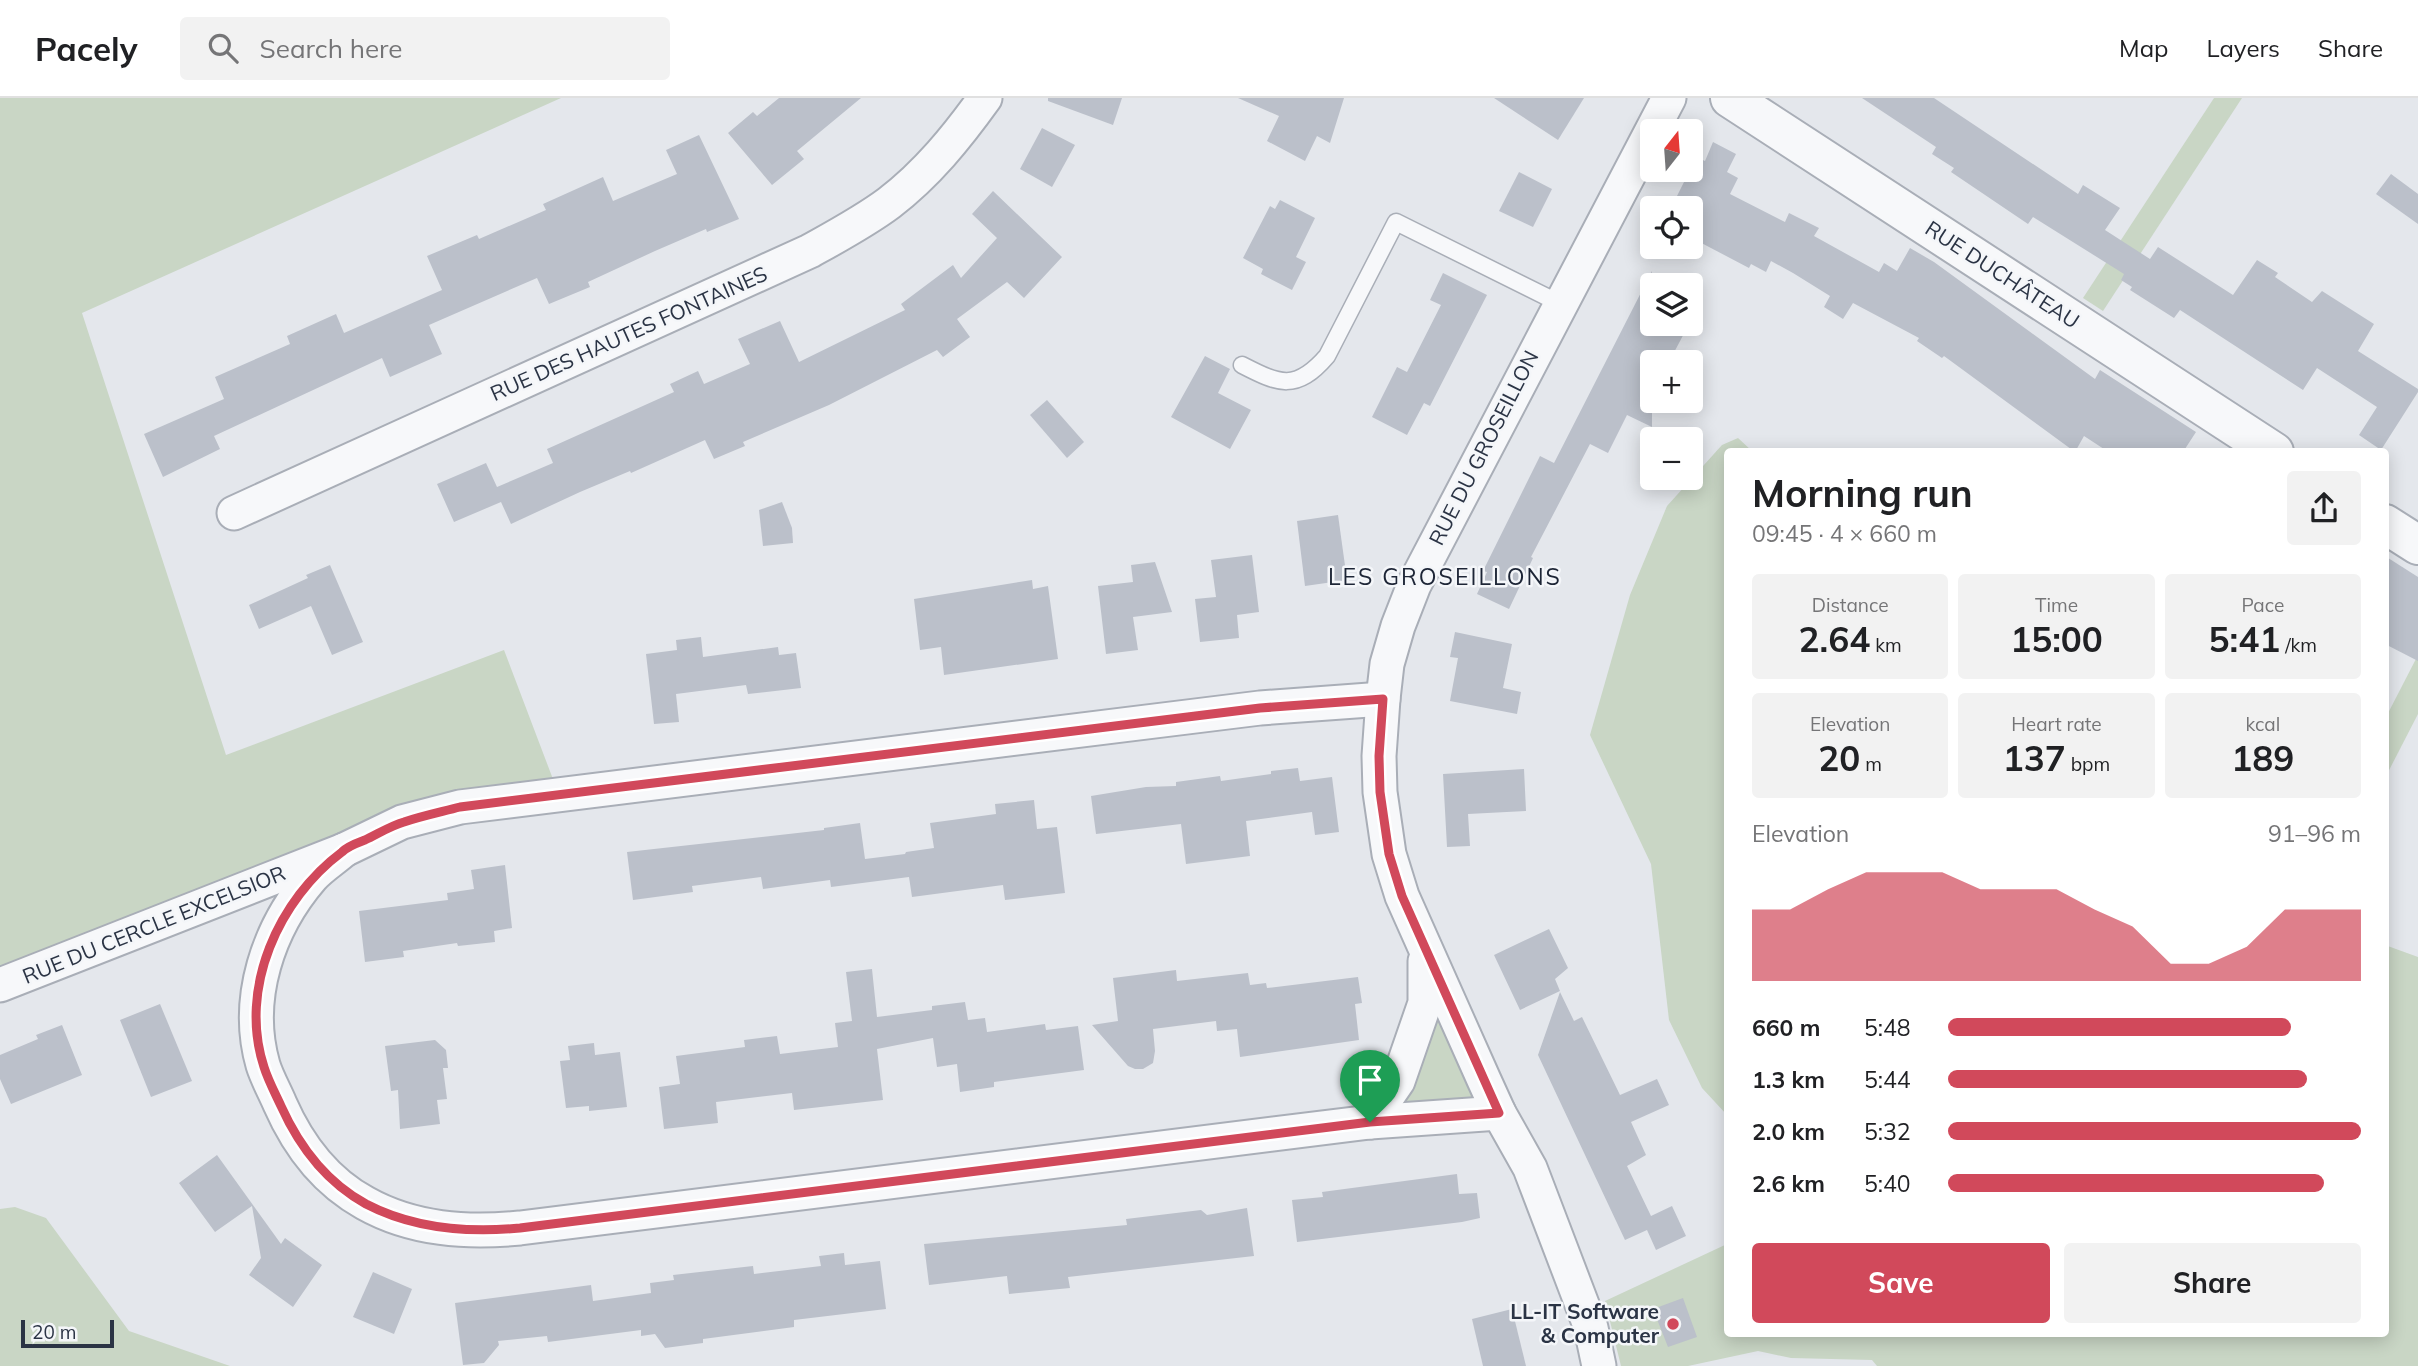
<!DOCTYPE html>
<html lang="en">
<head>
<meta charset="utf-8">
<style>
	:root { --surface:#fff; --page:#f2f2f2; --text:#202124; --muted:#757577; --line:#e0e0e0; --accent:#d1495b }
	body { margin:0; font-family:Mulish,sans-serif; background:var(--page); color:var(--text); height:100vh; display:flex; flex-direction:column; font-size:26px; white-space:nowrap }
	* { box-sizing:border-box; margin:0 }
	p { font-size:23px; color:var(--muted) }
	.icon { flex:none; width:38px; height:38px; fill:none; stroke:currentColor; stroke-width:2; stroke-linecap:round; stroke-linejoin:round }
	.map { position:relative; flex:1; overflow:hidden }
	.details { position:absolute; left:1724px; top:350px; width:665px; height:889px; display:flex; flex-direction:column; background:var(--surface); border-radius:7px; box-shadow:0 4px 18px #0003 }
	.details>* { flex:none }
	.needle { width:46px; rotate:17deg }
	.fabs { position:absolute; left:1640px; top:21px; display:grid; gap:14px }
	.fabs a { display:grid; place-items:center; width:63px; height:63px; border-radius:7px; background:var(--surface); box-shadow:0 4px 18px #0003; font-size:35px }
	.scale { position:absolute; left:21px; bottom:18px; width:93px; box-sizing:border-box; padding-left:7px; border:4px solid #2b3445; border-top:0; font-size:19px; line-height:24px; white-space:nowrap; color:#2b3445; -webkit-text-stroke:5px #f4f6f9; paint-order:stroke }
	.pin { position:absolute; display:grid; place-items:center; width:60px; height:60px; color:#fff; margin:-72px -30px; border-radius:50% 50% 50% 0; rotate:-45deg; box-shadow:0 0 7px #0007 }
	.pin .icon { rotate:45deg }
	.round { display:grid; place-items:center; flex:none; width:74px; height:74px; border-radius:7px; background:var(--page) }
	.summary { display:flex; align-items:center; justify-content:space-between; height:119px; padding:0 28px }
	h1 { font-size:38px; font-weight:700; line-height:52px }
	.figures { display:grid; grid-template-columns:repeat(3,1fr); gap:10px; height:119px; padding:7px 28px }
	.figures div { display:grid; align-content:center; border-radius:7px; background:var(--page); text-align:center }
	.figures b { font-size:35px; font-weight:700 }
	.figures small { font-size:19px; font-weight:400 }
	.figures p { font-size:19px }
	.chart { height:196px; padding:14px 28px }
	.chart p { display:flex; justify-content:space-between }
	.chart svg { width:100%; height:126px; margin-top:7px; fill:var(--accent); opacity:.7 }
	.cta { display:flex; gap:14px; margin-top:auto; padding:14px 28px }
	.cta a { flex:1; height:80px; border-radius:7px; background:var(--accent); color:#fff; font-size:28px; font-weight:700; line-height:80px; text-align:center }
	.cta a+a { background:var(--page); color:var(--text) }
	ul { padding:0 28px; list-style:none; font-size:23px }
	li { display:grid; grid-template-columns:112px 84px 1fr; align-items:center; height:52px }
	li i { height:18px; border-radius:9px; background:var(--accent) }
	header { display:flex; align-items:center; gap:42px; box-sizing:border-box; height:98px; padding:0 35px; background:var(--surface); border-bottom:2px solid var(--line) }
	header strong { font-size:33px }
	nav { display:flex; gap:38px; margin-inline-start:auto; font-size:24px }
	.search { width:490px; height:63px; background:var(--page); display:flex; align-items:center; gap:18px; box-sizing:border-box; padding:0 24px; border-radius:7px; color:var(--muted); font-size:26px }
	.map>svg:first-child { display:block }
	.green { fill:#c9d6c5 }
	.building { fill:#bbc0ca }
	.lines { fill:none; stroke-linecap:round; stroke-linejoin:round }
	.service-casing { stroke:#a9aeb7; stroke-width:19 }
	.minor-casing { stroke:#a9aeb7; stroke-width:37 }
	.tertiary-casing { stroke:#a9aeb7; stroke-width:42 }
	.service { stroke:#f7f8fa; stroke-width:16 }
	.minor { stroke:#f7f8fa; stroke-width:33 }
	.tertiary { stroke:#f7f8fa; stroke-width:38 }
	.route-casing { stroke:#fff; stroke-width:14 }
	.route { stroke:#d1495b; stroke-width:9 }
	.poi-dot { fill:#d1495b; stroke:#f4f6f9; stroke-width:2.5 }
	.labels { text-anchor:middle; stroke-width:5; stroke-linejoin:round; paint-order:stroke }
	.street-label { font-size:21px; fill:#2b3445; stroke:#f4f6f9 }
	.poi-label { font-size:21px; font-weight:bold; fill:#2b3445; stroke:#f4f6f9; text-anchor:end }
	.neighbourhood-label { font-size:23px; letter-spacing:2px; fill:#1d2536; stroke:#f4f6f9 }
</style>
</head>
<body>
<header>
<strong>Pacely</strong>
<div class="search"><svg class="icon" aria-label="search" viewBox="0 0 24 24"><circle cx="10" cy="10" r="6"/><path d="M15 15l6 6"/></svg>Search here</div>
<nav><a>Map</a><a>Layers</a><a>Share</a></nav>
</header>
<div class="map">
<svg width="2418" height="1268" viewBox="0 0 2418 1268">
	<rect width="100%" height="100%" fill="#e4e7ec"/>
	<g class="green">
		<polygon points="0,0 561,0 82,215 226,657 504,552 559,697 460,709 0,887"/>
		<polygon points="2214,0 2242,0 2103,213 2083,200"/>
		<polygon points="1738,340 1752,353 1727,354 1727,1017 1702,990 1669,922 1651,766 1590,637 1630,497 1667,408 1722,347"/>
		<polygon points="2418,557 2418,616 2385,680 2385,621"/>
		<polygon points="2385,847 2418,859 2418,1268 1877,1268 1872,1262 1791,1260 1758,1253 1688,1268 1621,1268 1605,1203 1727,1146 1727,1236 2385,1236"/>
		<polygon points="1441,908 1480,994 1471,1004 1412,1007 1401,1003"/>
		<polygon points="15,1109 46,1120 129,1233 230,1268 0,1268 0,1111"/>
	</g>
	<g class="building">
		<polygon points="779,0 861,0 797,53 804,61 772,87 728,35 753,14 757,18"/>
		<polygon points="1048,0 1122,0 1113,27 1048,3"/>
		<polygon points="1238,0 1344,0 1330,45 1317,38 1305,63 1267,43 1279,18"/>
		<polygon points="1494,0 1584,0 1558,42"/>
		<polygon points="1862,0 1934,0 2078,96 2083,87 2120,110 2105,132 2150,161 2158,149 2233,197 2257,162 2278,175 2275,179 2312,204 2322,193 2374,226 2358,253 2418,291 2418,294 2381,352 2359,337 2377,309 2317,270 2303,292 2180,212 2174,220 2130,192 2132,189 2121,182 2124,176 2033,119 2028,126 1951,74 1954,70 1932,56 1936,49"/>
		<polygon points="1042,30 1075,47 1052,89 1020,71"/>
		<polygon points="699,37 739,121 707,134 706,131 655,153 588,184 590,189 549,206 537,180 429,227 442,256 390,279 382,260 214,338 220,351 163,379 144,336 224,301 215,279 290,246 287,238 336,216 344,235 442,192 427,158 477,137 479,141 546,112 543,106 603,79 613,103 677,76 666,52"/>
		<polygon points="1713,44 1736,56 1727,74 1738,80 1730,96 1785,124 1789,115 1819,130 1814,138 1879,174 1884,165 1897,173 1910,150 1934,164 2095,281 2100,272 2196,334 2183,354 2107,353 2084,338 2075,354 1944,258 1942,260 1917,243 1919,240 1853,205 1843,221 1824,209 1830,198 1793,175 1771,163 1766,174 1751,166 1749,170 1690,139 1695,130 1690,127 1690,110 1671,110 1690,72 1690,56 1705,63"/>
		<polygon points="1519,74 1552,91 1533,129 1499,113"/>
		<polygon points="2391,76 2418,96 2418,126 2376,96"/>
		<polygon points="993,93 1062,159 1024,200 1007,184 957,221 970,239 943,259 937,252 829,307 743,344 745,348 714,361 705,342 631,375 630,373 580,394 511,426 501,404 454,424 437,386 486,365 497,389 553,365 547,351 674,294 670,286 698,273 704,286 750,266 738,241 780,223 799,264 905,212 901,206 953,167 961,180 997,140 972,116"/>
		<polygon points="1280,102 1315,120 1296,159 1306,164 1292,192 1261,176 1263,171 1243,160 1270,108 1275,111"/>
		<polygon points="1652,173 1652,226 1689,226 1669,264 1652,264 1652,329 1627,317 1608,355 1590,346 1531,459 1533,460 1509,511 1477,496 1487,474 1483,473 1540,358 1554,365"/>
		<polygon points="1443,175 1487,197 1430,308 1424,305 1407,337 1372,319 1397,269 1407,274 1441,207 1430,202"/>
		<polygon points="1205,258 1230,271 1218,295 1251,312 1230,351 1171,319"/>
		<polygon points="1047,302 1084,344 1067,360 1030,317"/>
		<polygon points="782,404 792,430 793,445 763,448 759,412"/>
		<polygon points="1338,417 1347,482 1305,488 1297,423"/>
		<polygon points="1252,457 1259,514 1237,517 1239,540 1200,544 1195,501 1216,499 1211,462"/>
		<polygon points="2385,458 2418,479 2418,563 2385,546"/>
		<polygon points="1155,464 1172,514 1133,519 1138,552 1106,556 1098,488 1133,484 1131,467"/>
		<polygon points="330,467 363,544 332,557 311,508 259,531 249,507 308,480 306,477"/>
		<polygon points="1032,482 1033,491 1048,488 1058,561 944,577 941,549 920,552 914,501"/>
		<polygon points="1455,534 1512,546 1503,590 1521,594 1517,616 1450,603 1458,560 1450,559"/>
		<polygon points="701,539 703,559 778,549 779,557 796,555 801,590 748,596 746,587 676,596 679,624 654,626 646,556 677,552 676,542"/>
		<polygon points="1298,670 1300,683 1332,679 1339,734 1315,737 1312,714 1246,723 1250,758 1186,766 1181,726 1096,736 1091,698 1146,689 1176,688 1176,684 1220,678 1221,683 1271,676 1271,673"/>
		<polygon points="1524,671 1526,713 1468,716 1470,748 1447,749 1443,676"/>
		<polygon points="1034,702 1037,731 1057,729 1065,795 1005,802 1003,787 912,799 909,779 831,789 830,782 763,791 761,779 692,788 693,794 633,802 627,754 824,732 824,730 860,725 865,761 905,756 906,754 934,750 930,725 996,716 995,706"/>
		<polygon points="505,767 512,830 494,833 495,844 458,848 457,845 403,853 404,859 365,864 359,813 448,802 447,795 474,791 471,772"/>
		<polygon points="1549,831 1568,870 1555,881 1560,893 1520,912 1494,857"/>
		<polygon points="872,871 877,919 932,912 932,908 965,904 968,922 985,920 987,934 1045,926 1046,932 1078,928 1084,972 994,984 994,989 960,994 957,966 937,969 933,940 877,951 883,1002 794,1012 792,995 716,1004 718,1025 664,1031 659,989 680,986 676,958 745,949 744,942 777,938 780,956 838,949 835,925 852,923 846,874"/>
		<polygon points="1176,872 1177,883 1248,875 1250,887 1266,885 1267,890 1358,879 1362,905 1355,906 1359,942 1240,959 1237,931 1217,933 1216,923 1153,931 1155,953 1153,965 1143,971 1135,971 1128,968 1092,927 1118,923 1113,880"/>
		<polygon points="1560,894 1574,923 1582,919 1620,997 1657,981 1669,1007 1631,1024 1646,1057 1627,1068 1651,1118 1672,1108 1686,1138 1656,1152 1647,1132 1625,1142 1538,957"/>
		<polygon points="160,906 192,983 151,999 120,922"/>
		<polygon points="62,927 82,977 11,1006 0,981 0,957 38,941 36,937"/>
		<polygon points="435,942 446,952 448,970 443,970 447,1001 437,1002 440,1026 400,1031 398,992 391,993 385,948"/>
		<polygon points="594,945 595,957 620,954 627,1009 589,1013 589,1008 566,1010 560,963 570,962 568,948"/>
		<polygon points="217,1057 281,1146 285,1140 322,1167 293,1209 249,1177 261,1160 252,1108 215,1134 179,1085"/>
		<polygon points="1457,1076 1459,1096 1477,1095 1480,1120 1462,1124 1297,1144 1292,1102 1323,1099 1322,1094"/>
		<polygon points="1247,1110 1254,1158 1068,1179 1070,1190 1009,1196 1007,1178 929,1187 924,1146 1127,1127 1126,1121 1201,1112 1207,1117"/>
		<polygon points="844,1155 845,1167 880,1163 886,1211 794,1222 794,1229 703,1241 703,1245 665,1250 655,1236 641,1238 641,1232 548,1244 547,1238 498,1243 499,1247 484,1265 463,1267 455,1205 591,1187 593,1203 651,1195 650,1185 674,1182 673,1177 753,1168 754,1176 821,1168 819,1158"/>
		<polygon points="373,1174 412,1191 394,1236 353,1219"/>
		<polygon points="1683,1200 1697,1239 1668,1249 1653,1211"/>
		<polygon points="1512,1211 1526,1268 1483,1268 1472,1221"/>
	</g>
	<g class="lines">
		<defs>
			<path id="service" d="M1242 267C1279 286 1296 294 1327 258L1396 124 1559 205"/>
			<g id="minor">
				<path d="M234 415 810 153C837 138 865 123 889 105 927 76 957 39 985 0"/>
				<path d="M344 752C334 761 321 769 312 779 268 830 244 901 263 967 267 980 275 994 280 1006 298 1047 325 1083 365 1105 413 1132 467 1135 520 1130L1370 1024 1499 1015"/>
				<polyline points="0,887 344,752 402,724 460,709 1260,610 1383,601"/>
				<polyline points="1370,1024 1398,983 1425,905 1425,863"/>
				<polyline points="1599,1268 1591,1230 1530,1070 1499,1015 1484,982 1402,798 1389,756 1380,694 1379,658 1383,601 1387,566 1398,528 1414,487 1669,0"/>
			</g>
			<g id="tertiary">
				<polyline points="1730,0 2274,354"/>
				<polyline points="2385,426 2418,447"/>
			</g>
		</defs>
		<use href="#service" class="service-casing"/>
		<use href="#minor" class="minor-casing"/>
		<use href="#tertiary" class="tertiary-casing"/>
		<use href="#service" class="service"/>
		<use href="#minor" class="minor"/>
		<use href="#tertiary" class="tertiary"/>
	</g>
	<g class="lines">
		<defs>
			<path id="route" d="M1383 601 1379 658 1380 694 1389 756 1402 798 1499 1015 1370 1024 520 1130C467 1135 414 1131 366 1106 326 1084 299 1048 281 1008 275 995 268 982 264 969 238 890 279 801 342 754 348 748 357 745 365 742 378 736 390 728 404 724 422 718 441 714 460 709L1260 610Z"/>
		</defs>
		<use href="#route" class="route-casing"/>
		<use href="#route" class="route"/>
	</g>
	<circle class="poi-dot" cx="1673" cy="1226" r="7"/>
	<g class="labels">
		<g class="street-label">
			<text transform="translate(2002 177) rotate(33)" y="7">RUE DUCHÂTEAU</text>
			<text transform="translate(629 236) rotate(-24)" y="7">RUE DES HAUTES FONTAINES</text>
			<text transform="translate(1484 350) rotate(-63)" y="7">RUE DU GROSEILLON</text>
			<text transform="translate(154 827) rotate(-22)" y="7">RUE DU CERCLE EXCELSIOR</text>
		</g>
		<g class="poi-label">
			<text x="1659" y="1221">LL-IT Software<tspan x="1659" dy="24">&amp; Computer</tspan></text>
		</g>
		<g class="neighbourhood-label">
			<text x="1445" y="487">LES GROSEILLONS</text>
		</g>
	</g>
</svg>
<div class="fabs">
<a><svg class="needle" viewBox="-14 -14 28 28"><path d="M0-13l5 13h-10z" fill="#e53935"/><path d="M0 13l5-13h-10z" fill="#757577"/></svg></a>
<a><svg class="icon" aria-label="locate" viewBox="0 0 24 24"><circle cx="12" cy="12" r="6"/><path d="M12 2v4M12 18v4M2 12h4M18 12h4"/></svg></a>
<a><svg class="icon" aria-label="layers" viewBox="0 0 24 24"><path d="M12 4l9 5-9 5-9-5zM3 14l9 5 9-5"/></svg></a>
<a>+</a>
<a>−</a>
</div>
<div class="scale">20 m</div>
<div class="pin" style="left:1370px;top:1024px;background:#1e9e55"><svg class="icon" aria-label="arrive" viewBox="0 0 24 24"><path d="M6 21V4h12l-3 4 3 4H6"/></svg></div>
<section class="details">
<div class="summary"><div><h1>Morning run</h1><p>09:45 · 4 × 660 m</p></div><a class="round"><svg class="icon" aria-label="share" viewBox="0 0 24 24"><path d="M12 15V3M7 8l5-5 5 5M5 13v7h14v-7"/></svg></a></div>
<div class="figures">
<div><p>Distance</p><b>2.64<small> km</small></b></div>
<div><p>Time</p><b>15:00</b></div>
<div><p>Pace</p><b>5:41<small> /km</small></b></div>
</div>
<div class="figures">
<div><p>Elevation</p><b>20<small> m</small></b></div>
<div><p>Heart rate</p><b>137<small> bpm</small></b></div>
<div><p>kcal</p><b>189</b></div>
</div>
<div class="chart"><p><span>Elevation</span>91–96 m</p>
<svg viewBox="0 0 160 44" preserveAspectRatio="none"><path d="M0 44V19L10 19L20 12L30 6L40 6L50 6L60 12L70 12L80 12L90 19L100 25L110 38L120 38L130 32L140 19L150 19L160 19V44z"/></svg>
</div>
<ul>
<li><b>660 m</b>5:48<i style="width:83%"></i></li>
<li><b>1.3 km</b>5:44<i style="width:87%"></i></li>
<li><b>2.0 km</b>5:32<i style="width:100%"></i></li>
<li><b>2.6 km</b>5:40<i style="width:91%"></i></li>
</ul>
<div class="cta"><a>Save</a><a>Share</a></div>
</section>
</div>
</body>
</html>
